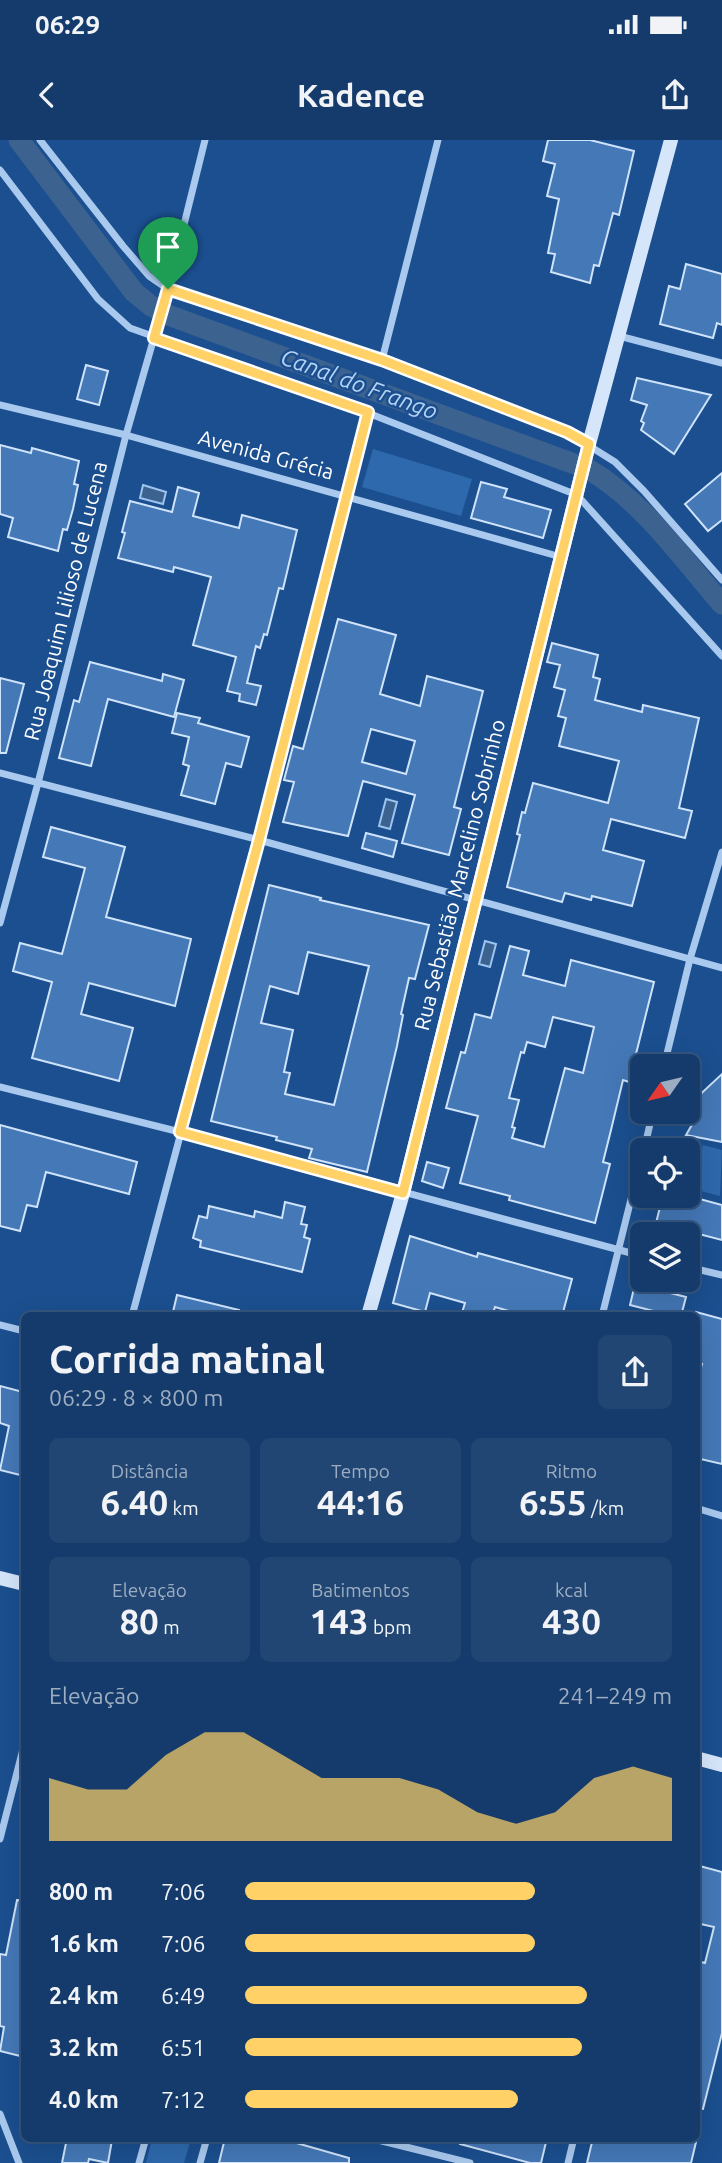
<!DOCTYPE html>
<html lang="pt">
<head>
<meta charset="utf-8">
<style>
	:root { --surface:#143b6b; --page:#214673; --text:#f1f3f6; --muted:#9dadc1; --line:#33557e; --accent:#ffd166 }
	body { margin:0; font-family:Ubuntu,sans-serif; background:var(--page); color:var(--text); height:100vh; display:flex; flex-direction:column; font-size:26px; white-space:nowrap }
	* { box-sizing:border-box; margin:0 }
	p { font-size:23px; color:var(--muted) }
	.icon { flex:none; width:38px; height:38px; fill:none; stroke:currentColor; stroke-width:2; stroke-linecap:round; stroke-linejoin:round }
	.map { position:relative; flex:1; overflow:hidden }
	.side { position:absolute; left:21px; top:1172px; width:679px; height:830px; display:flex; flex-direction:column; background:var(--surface); border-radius:10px; box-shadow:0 7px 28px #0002,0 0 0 2px var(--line) }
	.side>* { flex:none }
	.needle { width:46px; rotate:236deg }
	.tools { position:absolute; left:630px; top:914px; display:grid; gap:14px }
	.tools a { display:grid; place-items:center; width:70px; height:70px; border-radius:10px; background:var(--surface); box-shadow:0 7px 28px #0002,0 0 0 2px var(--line); font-size:35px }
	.pin { position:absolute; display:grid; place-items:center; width:60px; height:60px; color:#fff; margin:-72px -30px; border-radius:50% 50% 50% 0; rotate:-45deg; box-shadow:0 0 7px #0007 }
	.pin .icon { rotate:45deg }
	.round { display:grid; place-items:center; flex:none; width:74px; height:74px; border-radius:10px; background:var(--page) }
	.summary { display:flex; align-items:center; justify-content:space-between; height:119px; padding:0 28px }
	h1 { font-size:38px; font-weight:600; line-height:52px }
	.stats { display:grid; grid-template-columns:repeat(3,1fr); gap:10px; height:119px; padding:7px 28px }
	.stats div { display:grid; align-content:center; border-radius:10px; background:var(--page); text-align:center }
	.stats b { font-size:35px; font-weight:600 }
	.stats small { font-size:19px; font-weight:400 }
	.stats p { font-size:19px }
	.chart { height:196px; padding:14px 28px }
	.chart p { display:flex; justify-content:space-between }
	.chart svg { width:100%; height:126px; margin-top:7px; fill:var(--accent); opacity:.7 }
	ul { padding:0 28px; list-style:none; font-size:23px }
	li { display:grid; grid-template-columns:112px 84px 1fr; align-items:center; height:52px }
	li i { height:18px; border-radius:9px; background:var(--accent) }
	.status { display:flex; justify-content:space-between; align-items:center; height:49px; padding:0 35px; background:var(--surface); direction:ltr }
	.status svg { height:19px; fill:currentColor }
	header { display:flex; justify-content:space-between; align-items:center; height:91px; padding:0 28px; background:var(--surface); font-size:32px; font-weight:600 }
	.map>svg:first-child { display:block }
	.green { fill:#2e69ad }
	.water { fill:#3c6290; stroke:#9cc4f0; stroke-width:2 }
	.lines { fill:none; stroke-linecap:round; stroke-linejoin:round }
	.canal { stroke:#3c6290; stroke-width:21 }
	.building { fill:#4478b7; stroke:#cfe3fa; stroke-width:2; fill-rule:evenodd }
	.street { stroke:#a9c9ee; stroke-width:7 }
	.secondary { stroke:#d6e6fa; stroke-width:14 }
	.route-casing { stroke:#fff; stroke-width:14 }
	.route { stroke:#ffd166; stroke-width:9 }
	.labels { text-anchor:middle; stroke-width:5; stroke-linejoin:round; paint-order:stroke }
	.street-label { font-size:21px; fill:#fff; stroke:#1b4f8f }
	.water-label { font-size:23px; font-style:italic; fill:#b5d3f5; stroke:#1b4f8f }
</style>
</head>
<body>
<div class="status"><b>06:29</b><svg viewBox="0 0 49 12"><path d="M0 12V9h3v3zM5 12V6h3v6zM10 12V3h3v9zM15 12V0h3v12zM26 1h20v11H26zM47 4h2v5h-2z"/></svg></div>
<header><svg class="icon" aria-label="back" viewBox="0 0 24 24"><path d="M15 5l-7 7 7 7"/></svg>Kadence<svg class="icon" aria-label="share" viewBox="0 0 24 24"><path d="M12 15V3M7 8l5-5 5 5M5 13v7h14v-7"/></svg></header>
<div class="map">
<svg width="722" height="2023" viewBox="0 0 722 2023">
	<rect width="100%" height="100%" fill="#1b4f8f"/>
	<g class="green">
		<polygon points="373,309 472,339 461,376 362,347"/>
		<polygon points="703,1005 722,1010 720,1056 693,1049"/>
		<polygon points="152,1999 191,1999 184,2023 146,2023"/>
	</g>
	<g class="water">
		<polygon points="143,345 166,352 163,364 140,358"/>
		<polygon points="386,659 397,662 390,689 379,686"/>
		<polygon points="485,801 496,804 490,827 479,824"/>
	</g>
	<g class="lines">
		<path class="canal" d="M19 0 134 152 151 166 168 175 588 329C643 361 681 417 722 464"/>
	</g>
	<g class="building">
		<polygon points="548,0 590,0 634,11 619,75 613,73 599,126 594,125 590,143 551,132 555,114 548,113 559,59 547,56 555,24 543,21"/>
		<polygon points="686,124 722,134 722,185 717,183 713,198 660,184 669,146 680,149"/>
		<polygon points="86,225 108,231 99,265 77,259"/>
		<polygon points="637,238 711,255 674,314 641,290 644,283 641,281 647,265 631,260"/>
		<polygon points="0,305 31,313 32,308 79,321 74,344 78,345 73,369 67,390 63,389 58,411 8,397 13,378 0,374"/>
		<polygon points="722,333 722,380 708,391 685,364"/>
		<polygon points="481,342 507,349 504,357 551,370 543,398 471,378"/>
		<polygon points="178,347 199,353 193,376 239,388 242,375 297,390 283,449 279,448 267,495 264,494 260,508 256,506 247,543 261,546 256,565 239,561 240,554 227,551 236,517 193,505 211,437 174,427 173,432 118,418 125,393 122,392 130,361 172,372"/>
		<path d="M338 479 396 495 380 554 420 566 427 536 483 551 454 667 461 669 449 715 402 703 415 655 363 641 348 696 283 682 294 642 284 640 293 606 303 609ZM371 589 415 601 406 634 362 622Z"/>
		<polygon points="552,503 598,515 593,537 600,539 595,560 642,572 643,565 699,578 679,668 692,671 685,698 611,679 603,710 644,721 632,766 592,756 591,760 565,753 562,762 507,747 520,695 517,694 522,672 525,673 533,643 608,663 619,621 559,606 566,578 558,576 565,550 554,547 560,525 547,522"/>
		<polygon points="90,522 162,541 163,534 184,540 174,577 108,559 91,626 59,618 74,560 79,562"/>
		<polygon points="0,538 24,544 6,613 0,613"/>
		<polygon points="177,573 200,578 198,583 249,597 241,627 226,623 215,664 181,655 189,626 183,624 189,597 172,593"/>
		<polygon points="51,687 125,707 106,777 191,799 175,866 89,843 81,874 133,888 119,941 32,918 52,842 13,831 20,803 62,814 85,728 43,717"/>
		<polygon points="366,693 397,701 393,717 362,708"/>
		<path d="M269 745 321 758 320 760 429 785 415 839 409 838 401 874 403 875 397 906 367 1032 309 1018 312 1009 276 1000 277 997 211 981ZM308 812 369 826 334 965 285 954 290 933 284 932 293 890 261 883 270 846 298 854Z"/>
		<path d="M510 806 529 811 523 835 565 846 571 820 654 842 629 942 623 940 611 990 603 1022 610 1024 595 1083 509 1060 510 1056 460 1043 478 976 446 968 461 912 465 913 475 874 491 878ZM553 877 594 887 583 933 565 928 544 1007 512 998 515 988 512 987 519 960 509 958 521 912 524 913 527 902 545 907Z"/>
		<polygon points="722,934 722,1002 686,995 700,971 692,962"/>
		<polygon points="0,985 137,1022 129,1054 46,1032 37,1067 27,1065 20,1091 0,1086"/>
		<polygon points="427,1022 449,1028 443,1048 422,1041"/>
		<polygon points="663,1055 685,1055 722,1065 722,1100 695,1093 664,1094 654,1091"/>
		<polygon points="285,1062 305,1067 301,1084 307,1085 304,1097 310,1099 302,1132 200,1107 201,1101 193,1098 199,1076 207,1078 209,1066 254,1077 255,1071 282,1078"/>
		<polygon points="410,1096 477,1117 478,1113 572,1139 562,1176 526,1176 495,1167 492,1176 461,1176 465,1163 430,1153 425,1172 393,1163"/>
		<polygon points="635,1144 686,1157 681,1176 673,1176 630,1165"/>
		<polygon points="177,1155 239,1170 238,1176 172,1176"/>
		<polygon points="696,1172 722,1179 722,1324 696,1318 696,1246 702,1224 696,1222"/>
		<polygon points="0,1246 19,1251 24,1250 24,1336 0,1330 9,1286 0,1283"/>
		<polygon points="696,1725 722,1732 722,1893 703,1969 696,1968 696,1839 701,1822 705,1823 714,1787 696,1783"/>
		<polygon points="17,1760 24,1761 24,1917 0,1911 4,1887 0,1886 0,1814 6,1815"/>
		<polygon points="67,1998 112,2000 108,2023 89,2019 88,2023 62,2023"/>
		<polygon points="225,1998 268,1998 285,2003 286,2000 349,2018 349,2023 219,2023"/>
		<polygon points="461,1998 547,1998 541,2023 530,2023 460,2004"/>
		<polygon points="593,1998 697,1998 691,2023 587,2023"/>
	</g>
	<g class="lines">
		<g class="street">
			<polyline points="40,0 123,106 149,136 168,149 382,220 567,292 615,322 644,351 722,440"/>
			<polyline points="0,30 98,159 130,188 368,273 577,355 722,516"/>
			<polyline points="619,196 722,223"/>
			<polyline points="382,220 438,0"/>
			<polyline points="0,265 126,295 561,417"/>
			<polyline points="0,633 259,700 722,828"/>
			<polyline points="0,783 38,643 126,295 168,149 205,0"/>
			<polyline points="664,926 690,819 722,712"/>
			<polyline points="0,947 180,992 642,1116"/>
			<polyline points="644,1010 653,971"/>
			<polyline points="688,1127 722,1135"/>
			<polyline points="132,1176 259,700 368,273"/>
			<polyline points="602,1176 642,1015"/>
			<polyline points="0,1185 24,1191"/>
			<polyline points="696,1368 722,1376"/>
			<polyline points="0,1699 24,1605"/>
			<polyline points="0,1974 19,2023"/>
			<polyline points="370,1998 470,2023"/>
			<polyline points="139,2023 146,1998"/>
			<polyline points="200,2023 207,1998"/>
			<polyline points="568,2023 574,1998"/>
		</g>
		<g class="secondary">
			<polyline points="368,1176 403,1053 589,304 671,0"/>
			<polyline points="0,1438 24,1444"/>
			<polyline points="696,1618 722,1625"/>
		</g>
	</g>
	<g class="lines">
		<defs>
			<polygon id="route" points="168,149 382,220 567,292 589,304 403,1053 180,992 259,700 368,272 154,198"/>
		</defs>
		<use href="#route" class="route-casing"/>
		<use href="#route" class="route"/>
	</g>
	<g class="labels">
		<g class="street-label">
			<text transform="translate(266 315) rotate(15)" y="7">Avenida Grécia</text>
			<text transform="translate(66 461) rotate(-76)" y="7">Rua Joaquim Lilioso de Lucena</text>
			<text transform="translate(460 735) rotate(-76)" y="7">Rua Sebastião Marcelino Sobrinho</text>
		</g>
		<g class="water-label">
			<text transform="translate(359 244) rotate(20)" y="8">Canal do Frango</text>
		</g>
	</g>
</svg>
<div class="tools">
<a><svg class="needle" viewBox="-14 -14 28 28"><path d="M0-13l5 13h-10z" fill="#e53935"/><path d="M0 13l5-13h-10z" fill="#9dadc1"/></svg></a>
<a><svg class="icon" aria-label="locate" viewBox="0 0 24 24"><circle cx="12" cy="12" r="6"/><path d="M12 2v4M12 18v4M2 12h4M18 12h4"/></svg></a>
<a><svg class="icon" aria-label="layers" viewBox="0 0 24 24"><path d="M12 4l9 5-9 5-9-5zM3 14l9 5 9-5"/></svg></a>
</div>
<div class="pin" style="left:168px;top:149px;background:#1e9e55"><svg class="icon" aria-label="arrive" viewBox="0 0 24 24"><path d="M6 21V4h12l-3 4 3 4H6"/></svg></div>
<section class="side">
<div class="summary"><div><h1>Corrida matinal</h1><p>06:29 · 8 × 800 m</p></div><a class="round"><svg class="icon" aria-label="share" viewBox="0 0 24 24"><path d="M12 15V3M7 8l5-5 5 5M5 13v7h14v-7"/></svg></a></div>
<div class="stats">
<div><p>Distância</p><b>6.40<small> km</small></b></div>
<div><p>Tempo</p><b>44:16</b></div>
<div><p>Ritmo</p><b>6:55<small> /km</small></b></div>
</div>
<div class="stats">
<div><p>Elevação</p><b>80<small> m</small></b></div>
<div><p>Batimentos</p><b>143<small> bpm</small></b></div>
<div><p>kcal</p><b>430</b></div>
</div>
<div class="chart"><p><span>Elevação</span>241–249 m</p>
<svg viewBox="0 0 160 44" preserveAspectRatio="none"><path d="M0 44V22L10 26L20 26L30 14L40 6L50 6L60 14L70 22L80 22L90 22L100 26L110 34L120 38L130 34L140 22L150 18L160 22V44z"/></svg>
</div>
<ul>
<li><b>800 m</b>7:06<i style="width:68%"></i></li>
<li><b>1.6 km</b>7:06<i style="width:68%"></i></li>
<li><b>2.4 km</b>6:49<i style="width:80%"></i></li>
<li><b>3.2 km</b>6:51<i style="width:79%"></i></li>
<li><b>4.0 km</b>7:12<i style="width:64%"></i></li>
</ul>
</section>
</div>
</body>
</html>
